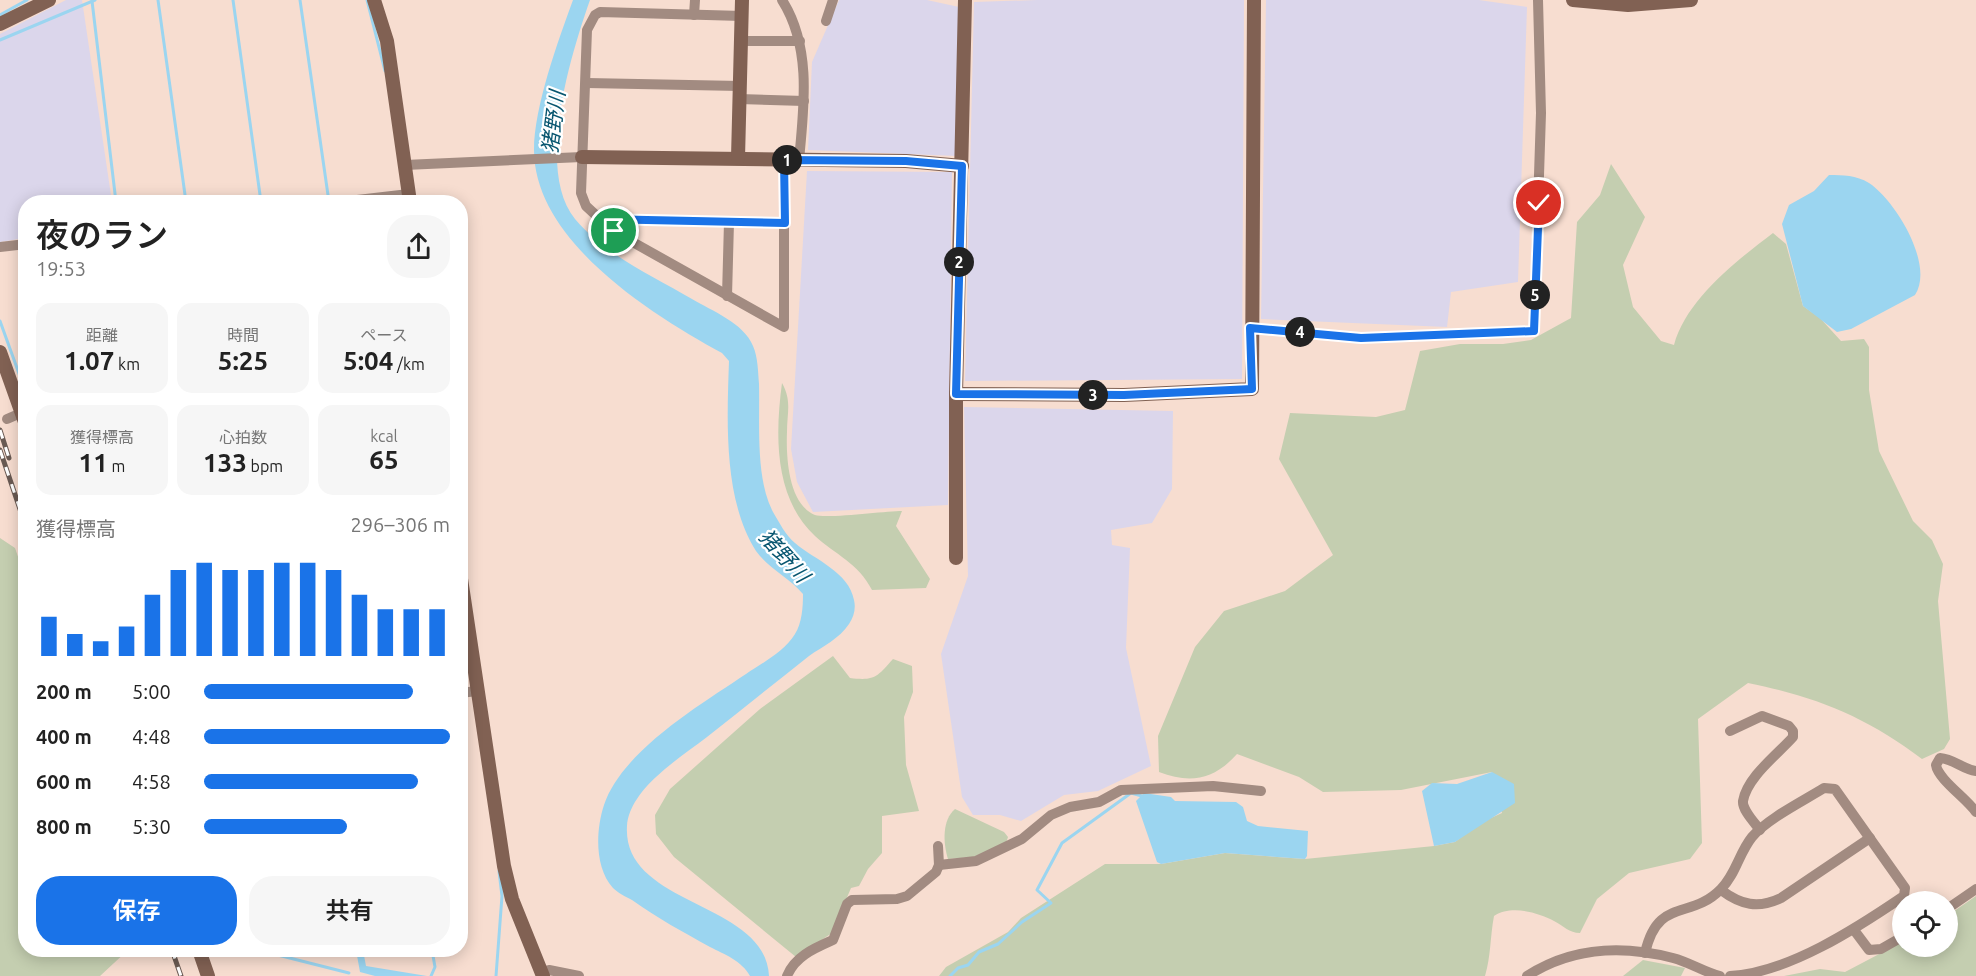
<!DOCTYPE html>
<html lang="ja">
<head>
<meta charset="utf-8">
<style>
	:root { --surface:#fff; --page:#f6f6f6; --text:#222; --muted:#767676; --accent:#1a73e8 }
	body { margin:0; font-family:Ubuntu,"Noto Sans JP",sans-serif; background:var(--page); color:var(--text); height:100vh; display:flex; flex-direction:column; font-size:22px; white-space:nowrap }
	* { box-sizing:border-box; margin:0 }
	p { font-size:20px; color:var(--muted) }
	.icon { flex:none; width:33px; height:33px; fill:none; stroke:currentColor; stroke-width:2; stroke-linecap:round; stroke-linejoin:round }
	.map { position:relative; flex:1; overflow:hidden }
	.drawer { position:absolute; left:18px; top:195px; width:450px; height:762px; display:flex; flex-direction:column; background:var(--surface); border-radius:24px; box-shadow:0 3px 15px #0003 }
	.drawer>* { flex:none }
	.controls { position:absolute; left:1892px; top:891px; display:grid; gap:12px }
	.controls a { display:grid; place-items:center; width:66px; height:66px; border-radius:50%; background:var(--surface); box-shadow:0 3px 15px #0003; font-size:30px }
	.pin { position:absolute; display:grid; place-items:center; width:51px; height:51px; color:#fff; margin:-26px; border:3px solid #fff; border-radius:50%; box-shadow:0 2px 6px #0007 }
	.km { position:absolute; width:30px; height:30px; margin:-15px; border-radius:50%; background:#222; color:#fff; font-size:16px; line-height:30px; text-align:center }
	.round { display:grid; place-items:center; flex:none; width:63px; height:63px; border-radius:24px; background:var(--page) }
	.overview { display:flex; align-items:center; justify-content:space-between; height:102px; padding:0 18px }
	h1 { font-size:33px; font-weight:600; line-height:45px }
	.metrics { display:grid; grid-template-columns:repeat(3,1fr); gap:9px; height:102px; padding:6px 18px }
	.metrics div { display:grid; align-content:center; border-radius:15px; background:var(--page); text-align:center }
	.metrics b { font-size:26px; font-weight:600 }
	.metrics small { font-size:16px; font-weight:400 }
	.metrics p { font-size:16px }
	.chart { height:168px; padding:12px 18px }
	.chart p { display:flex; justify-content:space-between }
	.chart svg { width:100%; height:108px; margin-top:6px; stroke:var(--accent); stroke-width:6 }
	.primary-button { display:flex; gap:12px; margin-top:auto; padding:12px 18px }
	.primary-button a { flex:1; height:69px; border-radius:24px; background:var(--accent); color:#fff; font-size:24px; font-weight:600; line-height:69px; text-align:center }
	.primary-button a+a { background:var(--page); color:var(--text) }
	ul { padding:0 18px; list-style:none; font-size:20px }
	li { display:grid; grid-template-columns:96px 72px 1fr; align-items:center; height:45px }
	li i { height:15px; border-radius:8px; background:var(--accent) }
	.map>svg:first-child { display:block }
	.industrial { fill:#dbd6eb }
	.green { fill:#c4ceb0 }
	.water { fill:#9bd5f0 }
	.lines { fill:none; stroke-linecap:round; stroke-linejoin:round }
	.stream { stroke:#9bd5f0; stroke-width:3 }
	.street { stroke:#a28b81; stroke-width:10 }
	.secondary { stroke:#816153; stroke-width:14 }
	.rail-casing { stroke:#695a53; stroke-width:5 }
	.rail { stroke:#fff; stroke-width:3; stroke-dasharray:9; stroke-linecap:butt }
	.route-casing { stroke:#fff; stroke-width:12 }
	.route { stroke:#1a73e8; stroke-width:8 }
	.labels { text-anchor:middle; stroke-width:4.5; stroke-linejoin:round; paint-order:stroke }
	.water-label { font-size:21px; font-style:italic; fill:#085670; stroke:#fff }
</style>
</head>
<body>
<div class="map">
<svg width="1976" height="976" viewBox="0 0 1976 976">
	<rect width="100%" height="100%" fill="#f7ddd0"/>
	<g class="industrial">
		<polygon points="66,0 82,0 112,202 26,202 25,238 0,242 0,34"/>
		<polygon points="839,0 927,0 959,7 957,156 808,150 812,62"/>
		<polygon points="1037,0 1244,0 1242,379 965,381 974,2"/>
		<polygon points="1266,0 1479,0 1527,7 1518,282 1451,292 1447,327 1261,319"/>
		<polygon points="807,171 952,172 948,505 813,512 797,482 791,449"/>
		<polygon points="964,407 1173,411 1172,489 1152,523 1111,530 1112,545 1130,548 1126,648 1151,766 1098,791 1064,795 1021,821 1000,815 973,815 962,797 941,654 968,576"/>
	</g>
	<g class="green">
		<path d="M1611 164 1645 217 1623 265 1633 307 1661 341 1674 345C1686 300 1736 261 1773 233L1786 244 1803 306 1820 318 1841 341 1864 339 1869 347V390L1879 451 1913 521 1932 540 1943 564 1938 601 1950 739 1944 749 1922 759C1866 717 1817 697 1748 683L1698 719 1702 843 1690 859 1629 873 1597 899 1580 933C1569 933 1564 926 1554 921 1537 912 1511 905 1494 916 1490 937 1491 956 1485 976H939L946 967 1008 932 1021 918 1105 864H1161L1225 853 1305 859 1434 846 1455 842 1480 823 1502 813 1492 772 1401 790 1323 792 1299 777 1237 754C1214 780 1190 784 1159 772L1158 736 1195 647 1224 611 1285 591 1333 555 1279 459 1290 413 1376 417 1405 410 1420 351 1460 344H1503L1531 340 1571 318 1577 222 1600 195Z"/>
		<path d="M782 383C792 401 787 412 787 432 786 456 788 504 815 515 826 519 886 511 902 511L896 526 930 579 926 588 872 590C858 563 836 555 815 536 774 498 775 435 782 383Z"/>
		<polygon points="0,538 15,548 25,577 26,950 128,950 100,976 0,976"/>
		<path d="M833 656 850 678C875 681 877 677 893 659L912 666 913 692 904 717 906 765 919 811 882 816V853L868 869 859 886 851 888 832 933 796 957 674 857 656 834 655 815 670 789 760 709Z"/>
		<path d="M955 809 1004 832 1008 837 1006 843 974 857 948 859C943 843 942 820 955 809Z"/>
		<polygon points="1976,896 1976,976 1784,976 1820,969 1845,972 1902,942 1902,946 1947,946 1947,916"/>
		<polygon points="1643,960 1685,968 1681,976 1623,976"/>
	</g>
	<g class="water">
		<path d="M573 0H590C571 54 535 170 575 219 605 255 653 276 692 299 712 311 744 323 753 346 758 357 758 372 759 384 760 422 755 478 773 512 779 522 786 536 795 543 815 560 849 572 854 600 856 608 854 617 849 624 839 639 823 646 809 656 775 683 741 710 707 737 690 750 672 762 656 777 643 789 628 807 627 826 622 907 766 901 769 976H750C742 961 724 954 710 947 683 932 657 918 632 900 626 897 618 893 613 888 594 867 596 829 604 805 622 751 700 705 746 674 762 663 784 652 795 634 802 623 803 607 803 594 790 578 768 568 756 551 723 499 727 420 729 361L722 353C652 315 534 241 534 150 534 107 558 41 573 0Z"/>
		<path d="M1829 175C1843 175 1856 175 1869 183 1895 200 1935 265 1915 295L1851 329 1837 332 1803 306 1782 224 1789 205 1814 191Z"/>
		<polygon points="1492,772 1514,784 1515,803 1455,842 1434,846 1422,791 1432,783 1457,784"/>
		<polygon points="1144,793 1171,797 1175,801 1236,802 1243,807 1247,821 1258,826 1308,831 1307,856 1305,859 1225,853 1161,864 1157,862 1136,801"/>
		<polygon points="356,950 363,950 366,966 427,976 375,976 360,972"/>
	</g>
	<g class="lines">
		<g class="stream">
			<polyline points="158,0 186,202"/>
			<polyline points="233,0 261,202"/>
			<polyline points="300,0 329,202"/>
			<polyline points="367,0 385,71"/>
			<polyline points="92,1 116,202"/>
			<polyline points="0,15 27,0"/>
			<polyline points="0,40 95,0"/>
			<polyline points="0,321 26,393"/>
			<polyline points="258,950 349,973"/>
			<polyline points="431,976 435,967 432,950"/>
			<polyline points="496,976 502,896 499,871"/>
			<polyline points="950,976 958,968 968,965 979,952 998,944 1022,922 1051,903 1037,890 1062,843 1131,793 1142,796"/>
		</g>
		<g class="street">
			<path d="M782 0C812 47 804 107 799 160"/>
			<polyline points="694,15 695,0"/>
			<polyline points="742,16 600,12 595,15 587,30 581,193 586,206 613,231 784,327 784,160"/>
			<polyline points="826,21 833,0"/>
			<polyline points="741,41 800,41"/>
			<polyline points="587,83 740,86"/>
			<polyline points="739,99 804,101"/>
			<polyline points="405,165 582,157"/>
			<polyline points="340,202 409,194"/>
			<polyline points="600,219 785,223"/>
			<polyline points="0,247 26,244"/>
			<polyline points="727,296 729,222"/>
			<polyline points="1250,328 1361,338 1534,331 1541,113 1538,0"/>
			<polyline points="7,419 21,413"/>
			<polyline points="460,693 477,691"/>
			<path d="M1730 731 1762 716 1789 726 1793 731V737C1778 754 1747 777 1743 801 1742 810 1755 823 1760 830"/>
			<path d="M1976 771C1962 769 1954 759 1940 758L1936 765C1938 779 1966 798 1976 812"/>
			<polyline points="939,865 976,861 1022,839 1051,815 1070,807 1099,802 1121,790 1213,786 1261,791"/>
			<path d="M1721 890C1741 905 1758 909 1781 898L1870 838"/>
			<polyline points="1947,909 1976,889"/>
			<polyline points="1854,930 1869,950 1881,949 1902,937"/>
			<path d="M1645 953C1658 896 1690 921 1721 889 1736 874 1739 853 1752 837 1767 819 1803 801 1824 788L1835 789 1905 888 1904 896C1857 928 1788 973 1730 976"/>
			<polyline points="541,972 549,970 579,976"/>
			<path d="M787 976C795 956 815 948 833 940L847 904 852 900 897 899 907 896 936 872 939 865 938 846"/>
			<path d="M1527 976C1572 947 1623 945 1673 958 1689 962 1704 972 1720 976"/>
		</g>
		<g class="secondary">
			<polyline points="374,0 387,41 410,202"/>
			<polyline points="1573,0 1628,5 1691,0"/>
			<polyline points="0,24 49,0"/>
			<polyline points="582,157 906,161 962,166"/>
			<polyline points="738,158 742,0"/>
			<polyline points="0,352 26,425"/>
			<polyline points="956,394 1124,395 1252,389 1254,0"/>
			<polyline points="956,558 956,394 965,0"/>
			<polyline points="460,572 504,866 512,899 543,976"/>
			<polyline points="199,950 208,976"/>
		</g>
		<defs>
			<g id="rail">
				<polyline points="0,430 9,458"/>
				<polyline points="0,450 26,527"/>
				<polyline points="172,950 181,976"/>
			</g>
		</defs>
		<use href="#rail" class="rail-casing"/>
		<use href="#rail" class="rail"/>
	</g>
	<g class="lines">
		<defs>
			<polyline id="route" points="614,231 600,219 785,223 784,160 906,161 962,166 956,394 1124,395 1252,389 1250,328 1361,338 1534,331 1539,203"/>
		</defs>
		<use href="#route" class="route-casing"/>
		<use href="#route" class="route"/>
	</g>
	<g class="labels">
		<g class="water-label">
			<text transform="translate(554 122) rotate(-83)" y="7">猪野川</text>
			<text transform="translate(784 556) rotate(48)" y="7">猪野川</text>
		</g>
	</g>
</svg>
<div class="controls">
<a><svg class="icon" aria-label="locate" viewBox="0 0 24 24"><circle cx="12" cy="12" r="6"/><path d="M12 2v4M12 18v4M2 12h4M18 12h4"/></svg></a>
</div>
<div class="pin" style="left:614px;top:231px;background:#1e9e55"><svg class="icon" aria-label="arrive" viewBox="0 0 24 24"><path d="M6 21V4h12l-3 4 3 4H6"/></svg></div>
<div class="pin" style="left:1539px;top:203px;background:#d93025"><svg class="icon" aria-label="check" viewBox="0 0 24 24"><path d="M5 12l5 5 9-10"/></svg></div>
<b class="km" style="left:787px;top:160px">1</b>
<b class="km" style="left:959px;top:262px">2</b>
<b class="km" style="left:1093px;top:395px">3</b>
<b class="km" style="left:1300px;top:332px">4</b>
<b class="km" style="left:1535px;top:295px">5</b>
<section class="drawer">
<div class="overview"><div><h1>夜のラン</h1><p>19:53</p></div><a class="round"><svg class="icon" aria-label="share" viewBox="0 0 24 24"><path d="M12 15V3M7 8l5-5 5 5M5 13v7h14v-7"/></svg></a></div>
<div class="metrics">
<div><p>距離</p><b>1.07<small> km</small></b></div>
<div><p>時間</p><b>5:25</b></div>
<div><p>ペース</p><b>5:04<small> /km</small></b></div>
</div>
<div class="metrics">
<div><p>獲得標高</p><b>11<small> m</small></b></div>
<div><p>心拍数</p><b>133<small> bpm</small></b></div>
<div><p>kcal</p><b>65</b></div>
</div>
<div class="chart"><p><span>獲得標高</span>296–306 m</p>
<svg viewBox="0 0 160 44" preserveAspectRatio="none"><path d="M5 44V28M15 44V35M25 44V38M35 44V32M45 44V19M55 44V9M65 44V6M75 44V9M85 44V9M95 44V6M105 44V6M115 44V9M125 44V19M135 44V25M145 44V25M155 44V25"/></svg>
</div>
<ul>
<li><b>200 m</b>5:00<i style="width:85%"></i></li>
<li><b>400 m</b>4:48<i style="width:100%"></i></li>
<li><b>600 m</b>4:58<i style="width:87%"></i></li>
<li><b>800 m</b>5:30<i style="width:58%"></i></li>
</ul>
<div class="primary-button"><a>保存</a><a>共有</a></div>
</section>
</div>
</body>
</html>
